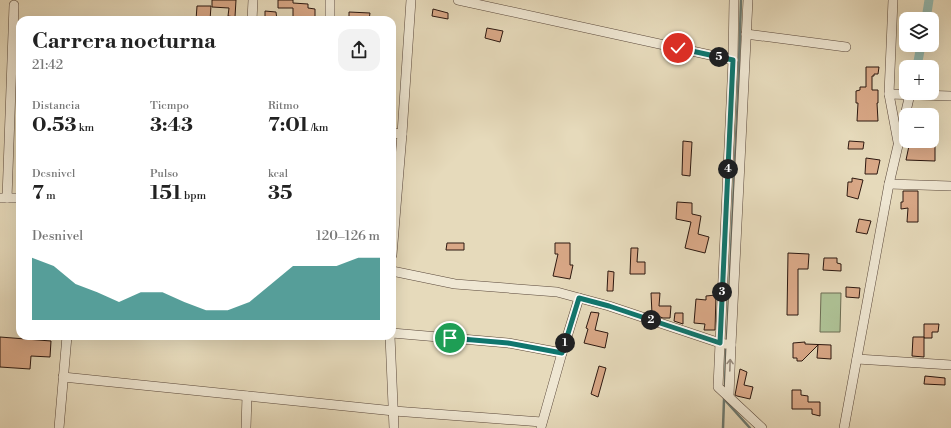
<!DOCTYPE html>
<html lang="es">
<head>
<meta charset="utf-8">
<style>
	:root { --surface:#fff; --page:#f2f2f2; --text:#222; --muted:#767676; --accent:#0f766e }
	body { margin:0; font-family:"Libre Bodoni",serif; background:var(--page); color:var(--text); height:100vh; display:flex; flex-direction:column; font-size:15px; white-space:nowrap }
	* { box-sizing:border-box; margin:0 }
	p { font-size:13px; color:var(--muted) }
	.icon { flex:none; width:22px; height:22px; fill:none; stroke:currentColor; stroke-width:2; stroke-linecap:round; stroke-linejoin:round }
	.map { position:relative; flex:1; overflow:hidden }
	.panel { position:absolute; left:16px; top:16px; width:380px; height:324px; display:flex; flex-direction:column; background:var(--surface); border-radius:12px; box-shadow:0 4px 16px #0002 }
	.panel>* { flex:none }
	.tools { position:absolute; left:899px; top:12px; display:grid; gap:8px }
	.tools a { display:grid; place-items:center; width:40px; height:40px; border-radius:8px; background:var(--surface); box-shadow:0 4px 16px #0002; font-size:20px }
	.pin { position:absolute; display:grid; place-items:center; width:34px; height:34px; color:#fff; margin:-17px; border:2px solid #fff; border-radius:50%; box-shadow:0 1px 4px #0007 }
	.km { position:absolute; width:20px; height:20px; margin:-10px; border-radius:50%; background:#222; color:#fff; font-size:11px; line-height:20px; text-align:center }
	.round { display:grid; place-items:center; flex:none; width:42px; height:42px; border-radius:12px; background:var(--page) }
	.head { display:flex; align-items:center; justify-content:space-between; height:68px; padding:0 16px }
	h1 { font-size:22px; font-weight:700; line-height:30px }
	.figures { display:grid; grid-template-columns:repeat(3,1fr); gap:6px; height:68px; padding:4px 16px }
	.figures div { display:grid; align-content:center }
	.figures b { font-size:20px; font-weight:700 }
	.figures small { font-size:11px; font-weight:400 }
	.figures p { font-size:11px }
	.chart { height:112px; padding:8px 16px }
	.chart p { display:flex; justify-content:space-between }
	.chart svg { width:100%; height:72px; margin-top:4px; fill:var(--accent); opacity:.7 }
	.map>svg:first-child { display:block }
	.green { fill:#aec195; stroke:#6d6c52 }
	.lines { fill:none; stroke-linecap:round; stroke-linejoin:round }
	.stream { stroke:#6c7a71; stroke-width:2.5 }
	.canal { stroke:#96bbb1; stroke-width:9 }
	.building { fill:#d9a887; stroke:#2c1810 }
	.minor-casing { stroke:#5a483b; stroke-width:10 }
	.minor { stroke:#efe7d3; stroke-width:9 }
	.oneway { stroke:#978a7b }
	.route-casing { stroke:#fff; stroke-width:8 }
	.route { stroke:#0f766e; stroke-width:5 }
</style>
</head>
<body>
<div class="map">
<svg width="951" height="428" viewBox="0 0 951 428">
	<rect width="100%" height="100%" fill="#e6dabb"/>
	<filter id="stains"><feTurbulence type="fractalNoise" baseFrequency=".005" numOctaves="4"/><feColorMatrix values="0 0 0 0 .2 0 0 0 0 .09 0 0 0 0 .02 0 0 0 .5 -.17"/></filter>
	<radialGradient id="worn" r=".72"><stop offset=".6" stop-color="#630" stop-opacity="0"/><stop offset="1" stop-color="#630" stop-opacity=".3"/></radialGradient>
	<polygon class="green" points="821,293 841,293 840,332 820,332"/>
	<g class="lines">
		<g class="stream">
			<polyline points="727,339 738,95 741,0"/>
			<polyline points="725,387 726,348"/>
			<polyline points="724,397 724,399 750,428"/>
			<polyline points="723,428 724,400"/>
		</g>
		<g class="canal">
			<polyline points="926,19 929,0"/>
			<polyline points="917,67 921,45"/>
		</g>
	</g>
	<g class="building">
		<polygon points="212,0 236,0 235,17 228,16 229,8 212,7"/>
		<polygon points="278,0 293,0 293,3 308,4 308,8 315,9 315,20 293,20 293,8 278,8"/>
		<polygon points="197,6 211,6 210,20 196,20"/>
		<polygon points="433,9 448,13 448,19 432,16"/>
		<polygon points="265,11 276,12 277,20 265,20"/>
		<polygon points="349,12 370,13 369,20 349,20"/>
		<polygon points="487,28 503,31 500,42 485,38"/>
		<polygon points="866,67 879,67 878,74 874,74 874,76 872,76 872,90 878,90 878,103 877,103 878,121 857,121 858,103 856,103 856,91 860,90 860,87 866,87"/>
		<polygon points="683,141 692,142 690,176 682,175"/>
		<polygon points="849,141 864,142 863,149 848,149"/>
		<polygon points="910,141 935,141 935,161 906,160"/>
		<polygon points="866,158 880,160 877,174 865,174"/>
		<polygon points="852,178 863,180 858,199 847,196 848,182 852,182"/>
		<polygon points="903,191 918,191 918,222 907,222 908,208 901,209 901,202 903,202"/>
		<polygon points="677,202 692,203 692,214 701,216 698,234 709,237 705,253 685,248 691,222 676,219"/>
		<polygon points="859,219 871,221 867,234 856,232"/>
		<polygon points="447,243 464,243 464,250 446,250"/>
		<polygon points="555,243 570,243 570,265 573,265 570,279 553,276 558,254 555,254"/>
		<polygon points="631,248 638,248 637,262 645,262 645,274 630,274"/>
		<polygon points="788,253 809,254 808,269 798,269 798,315 787,315"/>
		<polygon points="824,258 837,258 837,263 841,264 841,271 823,270"/>
		<polygon points="608,271 614,272 613,291 607,291"/>
		<polygon points="846,287 860,288 859,298 846,297"/>
		<polygon points="651,293 660,293 659,306 671,306 670,318 663,318 652,314"/>
		<polygon points="716,295 715,330 704,330 705,324 694,323 696,299 706,300 706,296"/>
		<polygon points="591,312 599,313 595,330 608,333 605,348 584,343 588,329 586,328"/>
		<polygon points="675,313 683,313 683,324 674,321"/>
		<polygon points="924,324 939,324 938,332 932,332 932,338 924,338"/>
		<polygon points="0,337 51,341 50,357 31,356 30,369 0,367"/>
		<polygon points="913,337 924,337 924,357 912,356"/>
		<polygon points="805,342 805,344 831,345 831,359 817,358 818,345 802,361 797,361 797,358 793,358 793,343"/>
		<polygon points="599,366 606,368 598,397 591,394"/>
		<polygon points="740,369 747,372 744,385 753,387 750,399 737,396 735,395"/>
		<polygon points="925,376 945,378 945,385 924,384"/>
		<polygon points="792,390 801,390 801,395 808,396 808,402 820,402 820,416 812,414 812,409 792,409"/>
	</g>
	<g class="lines">
		<defs>
			<g id="minor">
				<polyline points="458,0 733,60"/>
				<polyline points="734,0 733,60 718,387 762,428"/>
				<polyline points="893,0 889,94 898,142"/>
				<polyline points="252,20 253,0"/>
				<polyline points="330,20 330,0"/>
				<polyline points="746,34 846,47"/>
				<polyline points="889,94 951,96"/>
				<polyline points="392,133 402,134"/>
				<polyline points="889,184 951,186"/>
				<polyline points="0,198 20,198"/>
				<polyline points="7,198 14,5"/>
				<polyline points="392,255 402,134 411,0"/>
				<polyline points="392,271 455,284 557,292 609,306 720,343 731,345 729,396"/>
				<polyline points="392,333 508,343 562,353"/>
				<polyline points="390,336 394,428"/>
				<polyline points="731,345 748,0"/>
				<polyline points="857,359 951,365"/>
				<polyline points="63,377 394,411 542,422"/>
				<polyline points="541,427 562,353 579,298"/>
				<polyline points="59,428 67,336"/>
				<polyline points="246,428 247,396"/>
				<polyline points="844,428 889,184 910,94"/>
			</g>
		</defs>
		<use href="#minor" class="minor-casing"/>
		<use href="#minor" class="minor"/>
	</g>
	<defs><path id="oneway-shaft" d="M-6 0H5M1.5-3L5.5 0L1.5 3" fill="none" stroke-width="1.6" stroke-linecap="round" stroke-linejoin="round"/></defs>
	<use class="oneway" href="#oneway-shaft" transform="translate(730 365) rotate(-88)"/>
	<g class="lines">
		<defs>
			<polyline id="route" points="450,338 508,343 562,353 579,298 609,306 720,343 733,60 678,48"/>
		</defs>
		<use href="#route" class="route-casing"/>
		<use href="#route" class="route"/>
	</g>
	<rect width="100%" height="100%" filter="url(#stains)"/>
	<rect width="100%" height="100%" fill="url(#worn)"/>
</svg>
<div class="tools">
<a><svg class="icon" aria-label="layers" viewBox="0 0 24 24"><path d="M12 4l9 5-9 5-9-5zM3 14l9 5 9-5"/></svg></a>
<a>+</a>
<a>−</a>
</div>
<div class="pin" style="left:450px;top:338px;background:#1e9e55"><svg class="icon" aria-label="arrive" viewBox="0 0 24 24"><path d="M6 21V4h12l-3 4 3 4H6"/></svg></div>
<div class="pin" style="left:678px;top:48px;background:#d93025"><svg class="icon" aria-label="check" viewBox="0 0 24 24"><path d="M5 12l5 5 9-10"/></svg></div>
<b class="km" style="left:565px;top:343px">1</b>
<b class="km" style="left:651px;top:320px">2</b>
<b class="km" style="left:722px;top:292px">3</b>
<b class="km" style="left:728px;top:169px">4</b>
<b class="km" style="left:719px;top:57px">5</b>
<section class="panel">
<div class="head"><div><h1>Carrera nocturna</h1><p>21:42</p></div><a class="round"><svg class="icon" aria-label="share" viewBox="0 0 24 24"><path d="M12 15V3M7 8l5-5 5 5M5 13v7h14v-7"/></svg></a></div>
<div class="figures">
<div><p>Distancia</p><b>0.53<small> km</small></b></div>
<div><p>Tiempo</p><b>3:43</b></div>
<div><p>Ritmo</p><b>7:01<small> /km</small></b></div>
</div>
<div class="figures">
<div><p>Desnivel</p><b>7<small> m</small></b></div>
<div><p>Pulso</p><b>151<small> bpm</small></b></div>
<div><p>kcal</p><b>35</b></div>
</div>
<div class="chart"><p><span>Desnivel</span>120–126 m</p>
<svg viewBox="0 0 160 44" preserveAspectRatio="none"><path d="M0 44V6L10 11L20 22L30 27L40 33L50 27L60 27L70 33L80 38L90 38L100 33L110 22L120 11L130 11L140 11L150 6L160 6V44z"/></svg>
</div>
</section>
</div>
</body>
</html>
